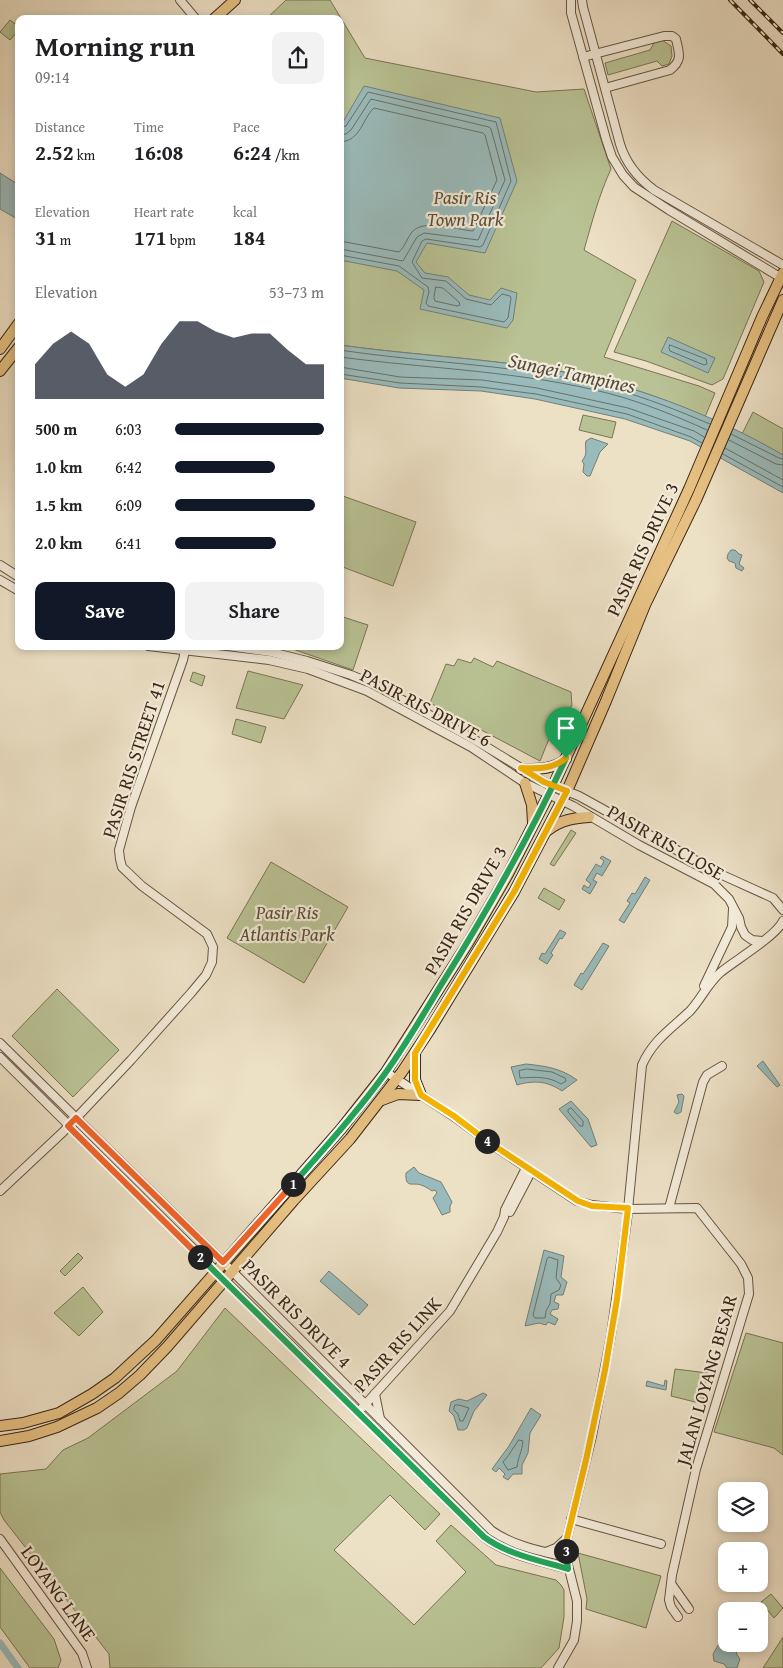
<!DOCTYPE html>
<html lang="en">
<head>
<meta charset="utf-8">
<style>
	:root { --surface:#fff; --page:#f2f2f2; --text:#202124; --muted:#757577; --accent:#111827 }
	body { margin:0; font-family:"Gentium Book Plus",serif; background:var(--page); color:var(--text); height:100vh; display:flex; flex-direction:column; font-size:19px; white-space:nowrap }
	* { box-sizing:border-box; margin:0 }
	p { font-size:16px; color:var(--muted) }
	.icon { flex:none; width:28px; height:28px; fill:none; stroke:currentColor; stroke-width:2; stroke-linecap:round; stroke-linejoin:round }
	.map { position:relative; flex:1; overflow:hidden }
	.details { position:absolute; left:15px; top:15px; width:329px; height:635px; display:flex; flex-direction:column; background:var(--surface); border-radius:10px; box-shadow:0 2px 8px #0003 }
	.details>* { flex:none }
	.buttons { position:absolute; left:718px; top:1482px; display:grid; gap:10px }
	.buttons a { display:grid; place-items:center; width:50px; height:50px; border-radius:10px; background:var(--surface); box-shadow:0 2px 8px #0003; font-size:25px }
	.pin { position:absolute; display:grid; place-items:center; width:42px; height:42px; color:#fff; margin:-51px -21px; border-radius:50% 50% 50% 0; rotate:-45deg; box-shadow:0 0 5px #0007 }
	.pin .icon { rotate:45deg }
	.km { position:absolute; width:25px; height:25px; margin:-12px; border-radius:50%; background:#222; color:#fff; font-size:14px; line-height:25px; text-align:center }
	.round { display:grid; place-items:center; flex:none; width:52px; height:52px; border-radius:10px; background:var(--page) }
	.overview { display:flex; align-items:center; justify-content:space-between; height:85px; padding:0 20px }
	h1 { font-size:28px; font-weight:600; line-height:38px }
	.figures { display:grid; grid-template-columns:repeat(3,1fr); gap:8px; height:85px; padding:5px 20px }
	.figures div { display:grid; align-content:center }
	.figures b { font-size:21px; font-weight:600 }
	.figures small { font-size:14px; font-weight:400 }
	.figures p { font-size:14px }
	.chart { height:140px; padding:10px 20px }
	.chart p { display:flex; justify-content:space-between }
	.chart svg { width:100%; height:90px; margin-top:5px; fill:var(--accent); opacity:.7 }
	.cta { display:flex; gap:10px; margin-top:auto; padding:10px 20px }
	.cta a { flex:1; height:58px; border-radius:10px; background:var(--accent); color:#fff; font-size:20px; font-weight:600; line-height:58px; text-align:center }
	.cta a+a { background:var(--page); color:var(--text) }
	ul { padding:0 20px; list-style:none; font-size:16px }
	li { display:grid; grid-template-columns:80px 60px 1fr; align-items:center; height:38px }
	li i { height:12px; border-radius:6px; background:var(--accent) }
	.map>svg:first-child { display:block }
	.green { fill:#b9c294; stroke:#7a7454 }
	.water { fill:#9abbbb; stroke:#747f78 }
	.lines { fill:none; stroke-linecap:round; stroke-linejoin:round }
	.shore { stroke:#6a7068; stroke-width:1 }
	.canal { stroke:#9abbbb; stroke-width:7 }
	.minor-casing { stroke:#675440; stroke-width:10 }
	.major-casing { stroke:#3b2614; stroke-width:12 }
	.minor { stroke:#f3ebd9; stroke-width:8 }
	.major { stroke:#e6c082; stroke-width:10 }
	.rail-casing { stroke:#3b2614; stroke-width:4 }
	.rail { stroke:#f3ebd9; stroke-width:2; stroke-dasharray:5.5; stroke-linecap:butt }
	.split-1-casing { stroke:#fff; stroke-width:10 }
	.split-2-casing { stroke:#fff; stroke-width:10 }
	.split-3-casing { stroke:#fff; stroke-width:10 }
	.split-4-casing { stroke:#fff; stroke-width:10 }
	.split-5-casing { stroke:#fff; stroke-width:10 }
	.split-1 { stroke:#22a559; stroke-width:6 }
	.split-2 { stroke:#f0652b; stroke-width:6 }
	.split-3 { stroke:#22a559; stroke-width:6 }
	.split-4 { stroke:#f5b400; stroke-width:6 }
	.split-5 { stroke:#f5b400; stroke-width:6 }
	.labels { text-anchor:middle; stroke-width:4.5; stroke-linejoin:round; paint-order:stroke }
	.park-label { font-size:19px; font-style:italic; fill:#5a4d34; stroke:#f3ebd9 }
	.street-label { font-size:19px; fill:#3b2614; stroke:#f3ebd9 }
	.water-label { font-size:20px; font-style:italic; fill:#534b3e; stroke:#f3ebd9 }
</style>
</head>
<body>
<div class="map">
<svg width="783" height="1668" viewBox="0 0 783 1668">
	<rect width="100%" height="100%" fill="#ece0c5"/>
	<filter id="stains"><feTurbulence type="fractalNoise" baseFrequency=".004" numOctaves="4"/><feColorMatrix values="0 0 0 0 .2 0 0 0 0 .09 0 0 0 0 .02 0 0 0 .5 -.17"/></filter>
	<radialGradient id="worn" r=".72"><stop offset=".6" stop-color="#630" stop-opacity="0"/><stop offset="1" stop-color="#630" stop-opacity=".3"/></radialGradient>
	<g class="green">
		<path d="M286 0H330L365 58 536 92 584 89 611 169C599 195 592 222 584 250L636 280 604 357 699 386 715 393 705 417C675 404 646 392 615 384 526 359 431 358 340 345V19H266Z"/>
		<polygon points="10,20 19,27 19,30 10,40 0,32"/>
		<polygon points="662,40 671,46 672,56 669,64 662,66 657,61 608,75 605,63 650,50 654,43"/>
		<polygon points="672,221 759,271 764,282 723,379 712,385 646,361 614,352"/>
		<polygon points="753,412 783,429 783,455 742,434"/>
		<polygon points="583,415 616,422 612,438 579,430"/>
		<polygon points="340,495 416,522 393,586 340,566"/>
		<polygon points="340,616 368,625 353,670 284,646 340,646"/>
		<polygon points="474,658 493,667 497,661 571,692 572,706 566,710 564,718 559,722 560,728 551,734 540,761 430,703 446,664 454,666 458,659 471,663"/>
		<polygon points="248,671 303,685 284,719 236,708"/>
		<polygon points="193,672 205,676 202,686 190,681"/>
		<polygon points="236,719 266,727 261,743 232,734"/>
		<polygon points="571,830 576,833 554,866 550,864"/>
		<polygon points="271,862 348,907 304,983 227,938"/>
		<polygon points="544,888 565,900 559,910 538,898"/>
		<polygon points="57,989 119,1050 73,1097 12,1036"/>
		<polygon points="78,1253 83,1258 65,1276 60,1271"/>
		<polygon points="83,1287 103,1312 79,1336 54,1313"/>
		<polygon points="225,1308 440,1514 425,1530 390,1495 334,1550 414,1625 466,1572 436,1541 451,1525 496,1565 556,1580 561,1585 564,1590 564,1617 559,1648 541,1668 110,1668 109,1654 4,1520 0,1512 0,1474 46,1469 63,1450 88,1438 177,1371"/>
		<polygon points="746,1333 783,1343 783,1455 774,1448 714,1432"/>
		<path d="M675 1369 708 1373C704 1384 705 1393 703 1404L671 1396Z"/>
		<polygon points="578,1553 661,1576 646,1628 586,1609 587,1599"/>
		<polygon points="0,1568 54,1639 61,1660 58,1668 30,1668 0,1627"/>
		<polygon points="771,1594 783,1608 774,1618 761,1602"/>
		<polygon points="783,1637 783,1668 763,1668"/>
	</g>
	<g class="water">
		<polygon points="364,86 500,118 517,181 485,253 427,243 416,262 425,273 448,277 469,295 490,300 501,288 517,293 513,320 507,328 420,309 424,290 397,271 340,260 340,127"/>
		<polygon points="0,173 19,185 19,220 0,209"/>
		<polygon points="668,337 715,358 708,373 661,352"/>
		<path d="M340 345C431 358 526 359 615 384 670 399 734 426 783 455V493L690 441 625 419 535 399 481 391 399 388 340 378Z"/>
		<path d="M591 438 608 444 600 452 590 476H587L583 472 584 464 582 461C589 452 584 450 586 441Z"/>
		<polygon points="731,550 735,550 739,554 742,555 739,564 744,568 742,571 736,568 735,563 729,561 727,558 728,554"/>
		<polygon points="602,856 611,861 602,876 597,873 593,880 597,882 590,894 582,889 584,885 588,888 591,884 586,880 596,864 601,867 604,861 600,858"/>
		<polygon points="645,877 650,880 624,923 619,920 630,903 627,901 632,893 635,894"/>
		<polygon points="560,930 566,933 562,939 560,938 551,953 553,955 547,964 539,959 542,953 545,954"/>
		<polygon points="603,943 609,946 582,990 574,985 581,973 583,974"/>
		<polygon points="763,1061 780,1085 777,1087 757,1066"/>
		<path d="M526 1064C545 1066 561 1068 577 1080L562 1091C547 1081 534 1080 517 1085L511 1067Z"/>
		<polygon points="682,1094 684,1096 681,1112 677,1114 674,1112 679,1102 677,1095"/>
		<polygon points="571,1101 588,1119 597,1145 591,1147 559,1109"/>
		<path d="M414 1167 419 1173 441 1182 452 1202 450 1206V1212L442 1215 433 1198 437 1193 435 1190 432 1191C429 1189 425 1186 421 1185 412 1182 405 1189 406 1173Z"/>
		<polygon points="544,1250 564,1256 561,1277 567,1282 563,1295 556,1295 554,1302 559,1304 558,1309 552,1310 550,1314 558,1319 555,1325 548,1322 546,1325 539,1323 525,1326"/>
		<polygon points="329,1271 368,1305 359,1315 320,1281"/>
		<polygon points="665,1380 667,1381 666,1390 646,1386 647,1381 664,1386"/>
		<polygon points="483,1393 487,1395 474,1411 467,1428 464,1430 458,1430 454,1416 449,1411 451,1402 459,1399 467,1401"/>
		<polygon points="531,1408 541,1415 530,1433 528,1453 522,1465 522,1474 513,1474 508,1480 503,1477 505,1474 499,1468 496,1472 492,1469 509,1446"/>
		<polygon points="720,1642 726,1644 746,1644 738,1647 736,1650 737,1655 740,1659 737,1668 727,1668 724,1664 714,1661 713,1654"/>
	</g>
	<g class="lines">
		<g class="shore">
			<polyline points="340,128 346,126 368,92 496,122 511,181 483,245 480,247 426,239 422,241 412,262 422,278 446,281 466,299 491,305 502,294 510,296 511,298 508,318 504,322 428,306 426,303 429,292 428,287 399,266 340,255"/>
			<polyline points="340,135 346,134 351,130 371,99 489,127 491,129 505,180 478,240 424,233 417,237 403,261 340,249"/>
			<path d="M340 142C361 141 362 119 374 108L483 133 485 135 497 180 473 231C457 230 424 218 412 232 407 238 405 247 399 252L340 241"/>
			<polygon points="436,287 443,288 459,302 460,305 457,306 435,301 434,298"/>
			<polygon points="670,345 706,359 707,364 704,365 670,351 669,348"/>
			<path d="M340 350C431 364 525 364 614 389 647 398 679 411 710 424"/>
			<path d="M340 357C430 369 523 371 611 394 644 403 676 416 707 430"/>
			<polyline points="340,367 400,377 482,380 537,388 628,408 694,431 704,437"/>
			<polyline points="340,374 400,383 481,387 536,394 627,414 691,437 702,443"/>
			<polyline points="731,434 779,458 783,459"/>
			<polyline points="729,440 776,464 783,465"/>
			<polyline points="725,448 783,480"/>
			<polyline points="723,454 783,487"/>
			<path d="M527 1069 552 1072 565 1078 566 1081 561 1084C548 1076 535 1077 520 1078L519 1071Z"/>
			<polygon points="571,1108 583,1121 583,1126 580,1126 568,1112 568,1110"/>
			<polygon points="549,1257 558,1260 556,1278 561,1285 559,1290 551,1294 550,1304 546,1311 545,1318 535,1318 533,1315 547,1259"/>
			<polygon points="455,1405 459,1405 469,1408 463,1421 460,1421 458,1414 454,1410"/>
			<path d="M519 1440 523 1441C522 1452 518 1457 517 1467L508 1470 503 1462 508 1456Z"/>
		</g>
		<polyline class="canal" points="0,1643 18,1668"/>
		<defs>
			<g id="minor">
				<polyline points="180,0 196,19"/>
				<polyline points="571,0 571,13 606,139 612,157 623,175 634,187 669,210 783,279"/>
				<path d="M582 0 583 7 620 144C626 164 638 178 654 190L783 265"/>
				<path d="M583 57 664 36H672L676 39C679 53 683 60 670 70L605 88"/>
				<polyline points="0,565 19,577"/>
				<polyline points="0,580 19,591"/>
				<polyline points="148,646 269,660 308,669 367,691 471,747 525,783 573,806 639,845 714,884 729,899 739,918 741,927 745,935 752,940 762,941"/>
				<polyline points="228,646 271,652 307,661 351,675 375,685 475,740 544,782 579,796 720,874 773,898 783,910"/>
				<polyline points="704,986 732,927 733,909"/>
				<path d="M0 1043 223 1262 492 1531C514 1546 540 1551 566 1557"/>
				<path d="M0 1057 484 1537C509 1556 538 1560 568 1569"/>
				<polyline points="386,1072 453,1116 494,1146 577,1201 592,1205 627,1209 697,1208 741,1264 748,1278 749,1294 696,1469 672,1575 669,1600 671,1607 678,1617"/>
				<polyline points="0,1191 63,1132 131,1060 191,993 206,975 212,962 213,947 207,934 142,886 122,867 120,859 119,850 131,807 183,660 186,646"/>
				<polyline points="669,1208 703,1082 707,1075 722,1066"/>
				<polyline points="510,1212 531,1172"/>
				<polyline points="375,1394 380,1419"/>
				<polyline points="362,1408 450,1311 497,1232 504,1217 505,1210 526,1168"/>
				<polyline points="571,1519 661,1544"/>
				<polyline points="0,1539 82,1653 87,1668"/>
				<polyline points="546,1552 556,1548 567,1538"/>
				<polyline points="672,1585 689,1609"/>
				<path d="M558 1668 574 1640 577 1621V1601L566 1557 567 1538 592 1436 611 1335 627 1220 642 1065C653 1040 671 1029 690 1011 701 999 708 983 721 972 736 960 776 936 783 921"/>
			</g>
			<g id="major">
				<polyline points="214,19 235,0"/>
				<polyline points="0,349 19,323"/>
				<polyline points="0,371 19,347"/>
				<path d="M521 769C537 769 553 770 566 759"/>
				<polyline points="525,783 532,805 533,823"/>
				<path d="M548 830C561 820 573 818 589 817"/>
				<polyline points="382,1100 398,1094 421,1095 415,1080 415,1054"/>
				<polyline points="0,1426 23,1423 59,1413 92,1394 115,1378 156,1340 341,1129 386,1072 468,943 508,874 553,786 689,489 762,317 783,273"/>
				<polyline points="0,1441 29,1436 57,1427 97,1408 119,1393 140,1375 167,1347 294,1200 350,1139 402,1072 429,1031 514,892 567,791 606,701 645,605 696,500 783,300"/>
			</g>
		</defs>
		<use href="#minor" class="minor-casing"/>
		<use href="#major" class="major-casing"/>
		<use href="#minor" class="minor"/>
		<use href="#major" class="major"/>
		<defs>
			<g id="rail">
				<polyline points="730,0 783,54"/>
				<polyline points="750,0 783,33"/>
			</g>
		</defs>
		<use href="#rail" class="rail-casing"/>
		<use href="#rail" class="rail"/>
	</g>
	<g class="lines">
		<defs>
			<path id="split-1" d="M293 1184C323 1150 354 1116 381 1079 402 1051 420 1020 438 990 485 915 529 838 566 758"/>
			<polyline id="split-2" points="200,1257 68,1126 76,1118 223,1262 293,1184"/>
			<path id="split-3" d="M200 1257 484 1537C509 1555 538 1560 568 1569L566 1551"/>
			<polyline id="split-4" points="487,1141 578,1201 592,1206 628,1208 617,1299 605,1370 586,1460 567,1538 566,1551"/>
			<path id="split-5" d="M487 1141 454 1116 421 1095 415 1080V1053L514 892 567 791 544 782 521 768C538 769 553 769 566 758"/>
		</defs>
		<use href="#split-1" class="split-1-casing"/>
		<use href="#split-2" class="split-2-casing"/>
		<use href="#split-3" class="split-3-casing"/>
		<use href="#split-4" class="split-4-casing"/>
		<use href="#split-5" class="split-5-casing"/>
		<use href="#split-1" class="split-1"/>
		<use href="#split-2" class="split-2"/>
		<use href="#split-3" class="split-3"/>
		<use href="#split-4" class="split-4"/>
		<use href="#split-5" class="split-5"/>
	</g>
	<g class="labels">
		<g class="park-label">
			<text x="465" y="204">Pasir Ris<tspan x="465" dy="22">Town Park</tspan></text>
			<text x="287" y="919">Pasir Ris<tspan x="287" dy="22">Atlantis Park</tspan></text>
		</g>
		<g class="street-label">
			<text transform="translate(642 549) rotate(-65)" y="7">PASIR RIS DRIVE 3</text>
			<text transform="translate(426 707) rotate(28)" y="7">PASIR RIS DRIVE 6</text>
			<text transform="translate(133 759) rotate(-72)" y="7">PASIR RIS STREET 41</text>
			<text transform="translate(666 842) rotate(30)" y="7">PASIR RIS CLOSE</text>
			<text transform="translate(465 910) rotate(-60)" y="7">PASIR RIS DRIVE 3</text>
			<text transform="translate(297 1313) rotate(45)" y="7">PASIR RIS DRIVE 4</text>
			<text transform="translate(397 1344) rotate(-48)" y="7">PASIR RIS LINK</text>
			<text transform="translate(706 1380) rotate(-74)" y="7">JALAN LOYANG BESAR</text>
			<text transform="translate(59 1593) rotate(54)" y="7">LOYANG LANE</text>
		</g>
		<g class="water-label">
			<text transform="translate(572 373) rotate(12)" y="7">Sungei Tampines</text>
		</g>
	</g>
	<rect width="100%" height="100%" filter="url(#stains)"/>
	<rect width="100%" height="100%" fill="url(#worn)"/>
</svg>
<div class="buttons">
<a><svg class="icon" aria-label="layers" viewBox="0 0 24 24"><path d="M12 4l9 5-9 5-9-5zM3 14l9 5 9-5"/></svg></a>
<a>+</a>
<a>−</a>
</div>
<div class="pin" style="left:566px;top:758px;background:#1e9e55"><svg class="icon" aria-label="arrive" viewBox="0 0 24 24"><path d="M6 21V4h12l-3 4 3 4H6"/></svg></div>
<b class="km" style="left:293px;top:1184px">1</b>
<b class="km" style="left:200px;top:1257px">2</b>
<b class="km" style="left:566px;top:1551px">3</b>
<b class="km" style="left:487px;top:1141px">4</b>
<section class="details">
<div class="overview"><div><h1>Morning run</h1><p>09:14</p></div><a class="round"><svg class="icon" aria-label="share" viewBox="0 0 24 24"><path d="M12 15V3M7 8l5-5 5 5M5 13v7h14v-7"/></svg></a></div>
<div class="figures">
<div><p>Distance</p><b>2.52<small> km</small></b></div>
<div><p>Time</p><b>16:08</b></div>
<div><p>Pace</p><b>6:24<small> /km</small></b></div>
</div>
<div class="figures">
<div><p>Elevation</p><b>31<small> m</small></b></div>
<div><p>Heart rate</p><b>171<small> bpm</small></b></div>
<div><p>kcal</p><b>184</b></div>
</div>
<div class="chart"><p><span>Elevation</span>53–73 m</p>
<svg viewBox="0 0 160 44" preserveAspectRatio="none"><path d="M0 44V27L10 17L20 11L30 17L40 32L50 38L60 32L70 17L80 6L90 6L100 11L110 14L120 12L130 12L140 20L150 27L160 27V44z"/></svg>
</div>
<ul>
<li><b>500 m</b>6:03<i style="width:100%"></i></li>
<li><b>1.0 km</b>6:42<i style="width:67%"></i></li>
<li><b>1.5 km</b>6:09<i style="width:94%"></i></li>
<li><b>2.0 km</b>6:41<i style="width:68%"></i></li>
</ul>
<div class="cta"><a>Save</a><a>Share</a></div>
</section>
</div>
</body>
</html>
